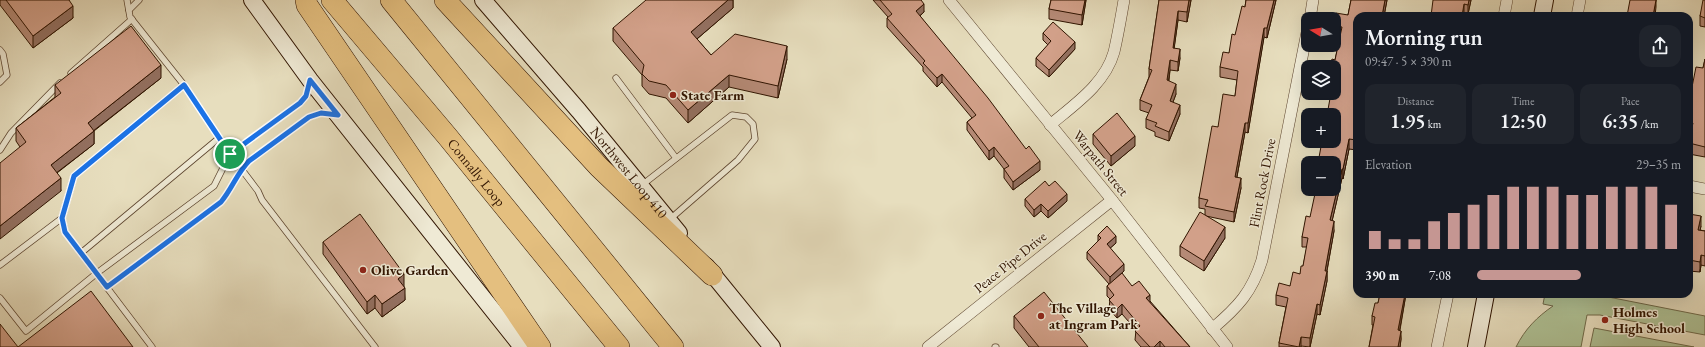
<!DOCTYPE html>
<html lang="en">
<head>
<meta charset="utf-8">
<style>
	:root { --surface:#171b24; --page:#20242c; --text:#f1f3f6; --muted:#9ea1a6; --accent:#c59692 }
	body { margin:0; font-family:"EB Garamond",serif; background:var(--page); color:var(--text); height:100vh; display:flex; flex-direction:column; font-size:15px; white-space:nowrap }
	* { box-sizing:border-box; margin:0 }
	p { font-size:13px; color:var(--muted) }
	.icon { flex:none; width:22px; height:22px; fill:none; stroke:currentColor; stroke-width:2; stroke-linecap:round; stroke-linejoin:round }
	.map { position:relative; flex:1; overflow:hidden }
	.sheet { position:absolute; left:1353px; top:12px; width:340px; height:286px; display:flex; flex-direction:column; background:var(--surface); border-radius:12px; box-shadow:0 4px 16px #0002 }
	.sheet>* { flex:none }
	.needle { width:26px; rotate:281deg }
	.controls { position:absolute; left:1301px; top:12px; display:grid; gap:8px }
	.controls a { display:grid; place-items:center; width:40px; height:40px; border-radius:8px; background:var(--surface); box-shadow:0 4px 16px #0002; font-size:20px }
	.pin { position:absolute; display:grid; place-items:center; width:34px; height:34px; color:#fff; margin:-17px; border:2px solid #fff; border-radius:50%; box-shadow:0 1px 4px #0007 }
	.round { display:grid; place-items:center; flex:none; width:42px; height:42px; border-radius:12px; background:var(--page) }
	.headline { display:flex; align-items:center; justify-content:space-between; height:68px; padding:0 12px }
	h1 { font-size:22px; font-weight:600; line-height:30px }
	.figures { display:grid; grid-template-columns:repeat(3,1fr); gap:6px; height:68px; padding:4px 12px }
	.figures div { display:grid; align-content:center; border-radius:10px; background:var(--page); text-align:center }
	.figures b { font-size:20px; font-weight:600 }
	.figures small { font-size:11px; font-weight:400 }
	.figures p { font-size:11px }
	.chart { height:112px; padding:8px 12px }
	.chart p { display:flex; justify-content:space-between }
	.chart svg { width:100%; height:72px; margin-top:4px; stroke:var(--accent); stroke-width:6 }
	ul { padding:0 12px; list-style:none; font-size:13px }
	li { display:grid; grid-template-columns:64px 48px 1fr; align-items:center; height:30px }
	li i { height:10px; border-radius:5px; background:var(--accent) }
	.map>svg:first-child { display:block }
	.green { fill:#afc296; stroke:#706b4b }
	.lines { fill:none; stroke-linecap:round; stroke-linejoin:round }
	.lane-casing { stroke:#5e4630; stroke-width:7 }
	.street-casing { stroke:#5e4630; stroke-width:12 }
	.secondary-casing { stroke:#301400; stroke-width:18 }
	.highway-casing { stroke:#301400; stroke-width:22 }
	.lane { stroke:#efead5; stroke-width:5.5 }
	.street { stroke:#efead5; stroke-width:11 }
	.secondary { stroke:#efead5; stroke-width:16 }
	.highway { stroke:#e4bf7f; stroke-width:21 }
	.wall { fill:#b58a76; stroke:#301400 }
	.shaded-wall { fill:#937060; stroke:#301400 }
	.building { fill:#d2a089; stroke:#301400 }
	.route-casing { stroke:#fff; stroke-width:8 }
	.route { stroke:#1a73e8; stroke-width:5 }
	.poi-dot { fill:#8f2418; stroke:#efead5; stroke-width:1.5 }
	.labels { text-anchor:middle; stroke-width:3; stroke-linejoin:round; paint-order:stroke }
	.poi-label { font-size:14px; font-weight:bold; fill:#301400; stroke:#efead5; text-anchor:start }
	.street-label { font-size:14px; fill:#301400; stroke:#efead5 }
</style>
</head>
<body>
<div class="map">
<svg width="1705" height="347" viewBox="0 0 1705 347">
	<rect width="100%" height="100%" fill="#e7debe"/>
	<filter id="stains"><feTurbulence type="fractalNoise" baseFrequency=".005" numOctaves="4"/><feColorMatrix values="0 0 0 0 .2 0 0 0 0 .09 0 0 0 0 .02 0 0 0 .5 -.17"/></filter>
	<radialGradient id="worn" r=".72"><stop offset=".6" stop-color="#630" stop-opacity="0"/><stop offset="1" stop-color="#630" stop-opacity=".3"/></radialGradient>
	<g class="green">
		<path d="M1545 294H1593L1705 316V335L1600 315H1587L1581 347H1516C1525 329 1537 317 1553 306L1543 304Z"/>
		<polygon points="1594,328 1694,347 1590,347"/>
	</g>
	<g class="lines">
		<defs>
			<g id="lane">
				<polyline points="127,0 130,17 184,85 230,154 258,191 262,200 375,347"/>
				<polyline points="129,10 139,0"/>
				<polyline points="0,50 3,54 7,75 0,82"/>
				<polyline points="71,73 132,19"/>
				<polyline points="616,78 676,158"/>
				<polyline points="0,150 11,133 60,83"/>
				<polyline points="642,185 732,115 746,117 753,124 755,139 738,160 669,220"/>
				<polyline points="81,253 219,138"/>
				<polyline points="0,265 62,218"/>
				<path d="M107 287 221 202C232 189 237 173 249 161L309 117 321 113 333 114"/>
				<polyline points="0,298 26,331 97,273 214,186 230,154 300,103 307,95 309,84"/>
				<polyline points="152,347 65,232 62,218 74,176 184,85"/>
				<polyline points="995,347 996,347"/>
			</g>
			<g id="street">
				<polyline points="949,0 1112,200 1227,347"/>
				<polyline points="1504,16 1507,0"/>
				<polyline points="1577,16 1580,0"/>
				<polyline points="1310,19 1313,0"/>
				<path d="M1050 125C1075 104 1105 84 1114 52 1118 35 1121 17 1124 0"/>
				<polyline points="1689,186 1705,189"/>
				<path d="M1212 329C1238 307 1252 292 1262 260L1308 27"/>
				<polyline points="928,347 1112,200"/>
				<polyline points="1437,347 1448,294"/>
			</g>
			<g id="secondary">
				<polyline points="252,0 310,80 522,347"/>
				<path id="s1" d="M483 0 579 111 679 233"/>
				<polyline points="1542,16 1545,0"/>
				<polyline points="706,266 772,347"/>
				<polyline points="1476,347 1486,294"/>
			</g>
			<g id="highway">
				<polyline points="306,0 307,5 540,347"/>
				<path id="s2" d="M332 0 447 136 619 347"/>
				<polyline points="391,0 673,347"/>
				<polyline points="445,0 599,167 712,275"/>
			</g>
		</defs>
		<use href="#lane" class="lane-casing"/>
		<use href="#street" class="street-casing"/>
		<use href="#secondary" class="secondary-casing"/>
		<use href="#highway" class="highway-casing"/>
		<use href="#lane" class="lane"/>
		<use href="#street" class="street"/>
		<use href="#secondary" class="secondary"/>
		<use href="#highway" class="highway"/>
	</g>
	<g class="wall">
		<polygon points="0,0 69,0 73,18 33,48 0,5"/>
		<polygon points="733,0 733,8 697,39 711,55 787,59 778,98 729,87 688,123 666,98 649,94 642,86 642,75 613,41 613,28"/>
		<polygon points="873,0 921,0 924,12 920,16 1040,170 1013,190 1004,178 1004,169 994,156 989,160 967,130 967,122 972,118 942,82 937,87 923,71 923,67 887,27 887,18 888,17"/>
		<polygon points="1051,0 1086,0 1082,25 1049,19 1049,9"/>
		<polygon points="1159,0 1191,0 1187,22 1178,20 1174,48 1180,58 1178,71 1170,70 1169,81 1176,94 1173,102 1180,114 1169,141 1155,136 1155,132 1146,128 1146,119 1149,113 1140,110 1140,100 1149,77 1149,69"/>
		<polygon points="1246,0 1276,0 1267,38 1264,37 1248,133 1245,132 1237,177 1241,188 1234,222 1206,216 1225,238 1204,271 1180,256 1180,246 1205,215 1205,209 1199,208 1199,198 1218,127 1235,96 1237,80 1220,77 1220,67 1229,53 1245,7"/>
		<polygon points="1351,0 1387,0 1384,16 1357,16 1357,150 1349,149 1343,179 1342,178 1332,221 1334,231 1327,271 1327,281 1320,315 1317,314 1310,347 1301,346 1301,347 1279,347 1279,343 1286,307 1276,305 1276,295 1290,286 1300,274 1303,266 1307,247 1302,247 1302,237 1310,217 1334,189 1334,93 1335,60 1340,37 1334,36 1334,22 1348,15"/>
		<polygon points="1471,0 1468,14 1464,14 1431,16"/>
		<polygon points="1705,0 1705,27 1700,26 1700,16"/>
		<polygon points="1043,33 1075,49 1049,77 1036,66 1036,58 1048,45 1043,40"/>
		<polygon points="1705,59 1705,157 1689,154 1689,139 1691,132 1689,132 1689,102 1703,68"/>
		<polygon points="161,78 94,131 94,144 57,173 61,191 20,147 16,141 16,128 55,97 55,85"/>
		<polygon points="1093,134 1135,146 1111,166 1093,144"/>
		<polygon points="1049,186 1067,201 1048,218 1041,211 1034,217 1025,206 1025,199"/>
		<polygon points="1689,214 1701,226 1700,230 1705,231 1705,266 1701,265 1700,272 1689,271"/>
		<polygon points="1098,235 1116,243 1110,248 1124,271 1116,278 1132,286 1150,301 1190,347 1141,347 1135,340 1136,330 1122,314 1117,318 1109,309 1110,299 1107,296 1107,286 1109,284 1087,259 1087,252 1098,241"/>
		<polygon points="323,242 404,286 405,300 382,317 375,308 367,314 323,254"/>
		<polygon points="1380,294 1406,294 1400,330 1401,339 1400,347 1369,347 1373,325 1372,325 1372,316 1378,303"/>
		<polygon points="1014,316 1088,347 1029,347 1014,328"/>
	</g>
	<g class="shaded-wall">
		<polygon points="728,0 733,0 733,8 691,44 691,32"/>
		<polygon points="1085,0 1086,0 1082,25 1082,15"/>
		<polygon points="1189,0 1191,0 1187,22 1187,12"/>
		<polygon points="1274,0 1276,0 1267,38 1267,28"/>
		<polygon points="1385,0 1387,0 1384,16 1382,16"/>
		<polygon points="1469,0 1471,0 1468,14 1468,5"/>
		<polygon points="1656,0 1656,7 1655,16 1653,16"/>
		<polygon points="924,4 924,12 916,19 916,11"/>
		<polygon points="1464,4 1464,16 1462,16"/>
		<polygon points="73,6 73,18 33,48 33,36"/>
		<polygon points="1178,11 1178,20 1173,57 1173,48"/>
		<polygon points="1264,28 1264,37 1248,133 1248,123"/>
		<polygon points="1075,42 1075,49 1049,77 1049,70"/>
		<polygon points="787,46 787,59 778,98 778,86"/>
		<polygon points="1180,49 1180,58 1178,71 1178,62"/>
		<polygon points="1170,60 1170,70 1167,90 1167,80"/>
		<polygon points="161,65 161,78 88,135 88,123"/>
		<polygon points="942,74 942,82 937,87 937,78"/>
		<polygon points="729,75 729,87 688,123 688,110"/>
		<polygon points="1176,84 1176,94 1170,110 1170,101"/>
		<polygon points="1180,105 1180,114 1169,141 1169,132"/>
		<polygon points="1245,123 1245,132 1235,187 1235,177"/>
		<polygon points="94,131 94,144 51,177 51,165"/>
		<polygon points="1135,136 1135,146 1111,166 1111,156"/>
		<polygon points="1349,139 1349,149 1343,179 1343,169"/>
		<polygon points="994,147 994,156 989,160 989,151"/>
		<polygon points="1040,161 1040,170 1013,190 1013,182"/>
		<polygon points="1342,169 1342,178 1330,230 1330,220"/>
		<polygon points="61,178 61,191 0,239 0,226"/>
		<polygon points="1241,178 1241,188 1234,222 1234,212"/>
		<polygon points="1067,194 1067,201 1048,218 1048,211"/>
		<polygon points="1041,204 1041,211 1034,217 1034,210"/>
		<polygon points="1701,216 1701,226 1698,240 1698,230"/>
		<polygon points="1334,221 1334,231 1325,281 1325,271"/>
		<polygon points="1225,227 1225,238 1204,271 1204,261"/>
		<polygon points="1116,236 1116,243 1107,251 1107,244"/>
		<polygon points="1701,255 1701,265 1700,272 1700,262"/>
		<polygon points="1124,264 1124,271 1110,284 1110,277"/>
		<polygon points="1327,271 1327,281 1320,315 1320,305"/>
		<polygon points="404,274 404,286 398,291 398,279"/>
		<polygon points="405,288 405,300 382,317 382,304"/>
		<polygon points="1405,294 1406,294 1398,339 1398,330"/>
		<polygon points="375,295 375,308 367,314 367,302"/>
		<polygon points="1150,295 1150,304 1146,298"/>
		<polygon points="1122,304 1122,314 1117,318 1117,309"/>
		<polygon points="1317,304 1317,314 1310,347 1310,338"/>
		<polygon points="1401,331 1401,339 1400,347 1398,347"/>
		<polygon points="1301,337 1301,347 1299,347"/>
		<polygon points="1160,341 1160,347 1154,347"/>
	</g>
	<g class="building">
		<polygon points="6,0 69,0 73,6 33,36"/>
		<polygon points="646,0 728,0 691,32 711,55 735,34 787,46 778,86 729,75 688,110 666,85 649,81 642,74 644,65 613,28"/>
		<polygon points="880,0 921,0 924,4 916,11 988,98 1026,149 1029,146 1040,161 1013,182 1004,169 1009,166 994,147 989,151 967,122 976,115 942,74 937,78 923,63 925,61 887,18 892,14"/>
		<polygon points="1051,0 1085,0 1082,15 1049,9"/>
		<polygon points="1159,0 1189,0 1187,12 1178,11 1173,48 1180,49 1178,62 1170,60 1167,80 1176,84 1170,101 1180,105 1169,132 1155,126 1157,123 1146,119 1152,105 1140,100 1152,70 1149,69"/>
		<polygon points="1246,0 1274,0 1267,28 1264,28 1248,123 1245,123 1235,177 1241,178 1234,212 1205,206 1208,200 1199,198 1212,126 1218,127 1223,94 1235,96 1238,71 1220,67 1223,52 1229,53 1232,34 1235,35 1242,6 1245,7"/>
		<polygon points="1351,0 1385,0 1382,16 1357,16 1357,84 1356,89 1357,89 1357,140 1349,139 1343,169 1342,169 1330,220 1334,221 1325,271 1327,271 1320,305 1317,304 1310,338 1301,337 1299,347 1279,343 1288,298 1276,295 1279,283 1290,286 1293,272 1300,274 1301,266 1303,266 1308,238 1302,237 1306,216 1310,217 1316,189 1334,189 1334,163 1318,163 1322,141 1334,141 1334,115 1327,115 1331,93 1334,93 1334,67 1330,67 1332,59 1335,60 1342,27 1334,26 1336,13 1348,15"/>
		<polygon points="1433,0 1469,0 1468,5 1464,4 1462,16 1431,16"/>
		<polygon points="1630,0 1656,0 1653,16 1627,16"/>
		<polygon points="1703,0 1705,0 1705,18 1700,16"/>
		<polygon points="1612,14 1625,16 1611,16"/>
		<polygon points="1053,22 1075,42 1049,70 1036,58 1051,41 1043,33"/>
		<polygon points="131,26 161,65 88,123 94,131 51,165 61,178 0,226 0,163 26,142 16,128 61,93 55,85"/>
		<polygon points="1705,59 1705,147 1689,143 1689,139 1693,123 1689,122 1689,102 1696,67 1703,68"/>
		<polygon points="1117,113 1135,136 1111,156 1093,134"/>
		<polygon points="1045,181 1049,186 1055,181 1067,194 1048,211 1041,204 1034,210 1025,199"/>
		<polygon points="1200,212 1225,227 1204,261 1180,246"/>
		<polygon points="360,214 404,274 398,279 405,288 382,304 375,295 367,302 323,242"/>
		<polygon points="1689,214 1701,216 1698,230 1705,231 1705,256 1701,255 1700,262 1689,260"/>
		<polygon points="1107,226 1116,236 1107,244 1124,264 1110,277 1087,252 1101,238 1098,235"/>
		<polygon points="1122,273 1132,286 1139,281 1150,295 1146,298 1190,347 1165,347 1160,341 1154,347 1150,347 1135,331 1140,326 1122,304 1117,309 1109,300 1114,295 1107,286"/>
		<polygon points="91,291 133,347 18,347"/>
		<polygon points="1044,292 1088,347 1039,347 1014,316"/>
		<polygon points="1380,294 1405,294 1398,330 1401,331 1398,347 1369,347 1375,317 1372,316 1375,303 1378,303"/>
		<polygon points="0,324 18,347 0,347"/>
	</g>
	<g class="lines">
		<defs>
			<path id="route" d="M310 80 338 115 321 113 309 117 249 161C237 173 232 189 221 202L107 287 65 232 62 218 74 176 184 85 230 154 300 103 306 96Z"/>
		</defs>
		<use href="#route" class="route-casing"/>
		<use href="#route" class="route"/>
	</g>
	<g class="poi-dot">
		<circle cx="673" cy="95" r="4"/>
		<circle cx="363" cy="270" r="4"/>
		<circle cx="1041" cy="316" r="4"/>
		<circle cx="1605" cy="320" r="4"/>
	</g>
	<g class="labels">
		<g class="poi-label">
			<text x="681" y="100">State Farm</text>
			<text x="371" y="275">Olive Garden</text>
			<text x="1049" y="313">The Village<tspan x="1049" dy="16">at Ingram Park</tspan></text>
			<text x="1613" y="317">Holmes<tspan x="1613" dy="16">High School</tspan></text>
		</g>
		<g class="street-label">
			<text transform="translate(1101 163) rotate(51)" y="5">Warpath Street</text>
			<text dy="5" stroke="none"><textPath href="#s2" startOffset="225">Connally Loop</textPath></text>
			<text dy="5" stroke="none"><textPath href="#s1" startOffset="226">Northwest Loop 410</textPath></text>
			<text transform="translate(1262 183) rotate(-79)" y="5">Flint Rock Drive</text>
			<text transform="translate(1010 262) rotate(-39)" y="5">Peace Pipe Drive</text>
		</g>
	</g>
	<rect width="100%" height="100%" filter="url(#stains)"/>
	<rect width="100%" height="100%" fill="url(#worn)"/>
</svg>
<div class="controls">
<a><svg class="needle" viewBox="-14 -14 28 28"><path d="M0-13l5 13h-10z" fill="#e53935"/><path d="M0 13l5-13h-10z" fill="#9ea1a6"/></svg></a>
<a><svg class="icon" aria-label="layers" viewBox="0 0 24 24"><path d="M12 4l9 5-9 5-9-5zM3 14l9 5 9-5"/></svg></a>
<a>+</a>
<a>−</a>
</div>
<div class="pin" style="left:230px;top:154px;background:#1e9e55"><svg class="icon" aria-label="arrive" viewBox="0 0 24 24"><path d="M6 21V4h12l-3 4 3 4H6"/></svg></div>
<section class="sheet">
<div class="headline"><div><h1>Morning run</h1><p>09:47 · 5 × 390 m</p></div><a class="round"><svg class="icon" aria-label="share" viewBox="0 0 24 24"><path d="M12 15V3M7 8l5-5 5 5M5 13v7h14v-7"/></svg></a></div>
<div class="figures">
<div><p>Distance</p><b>1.95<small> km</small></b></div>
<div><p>Time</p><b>12:50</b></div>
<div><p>Pace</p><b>6:35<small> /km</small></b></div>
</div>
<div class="chart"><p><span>Elevation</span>29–35 m</p>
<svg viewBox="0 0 160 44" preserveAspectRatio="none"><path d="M5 44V33M15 44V38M25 44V38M35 44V27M45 44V22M55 44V17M65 44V11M75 44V6M85 44V6M95 44V6M105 44V11M115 44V11M125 44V6M135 44V6M145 44V6M155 44V17"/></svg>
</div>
<ul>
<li><b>390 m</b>7:08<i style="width:51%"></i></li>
</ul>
</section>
</div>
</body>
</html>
